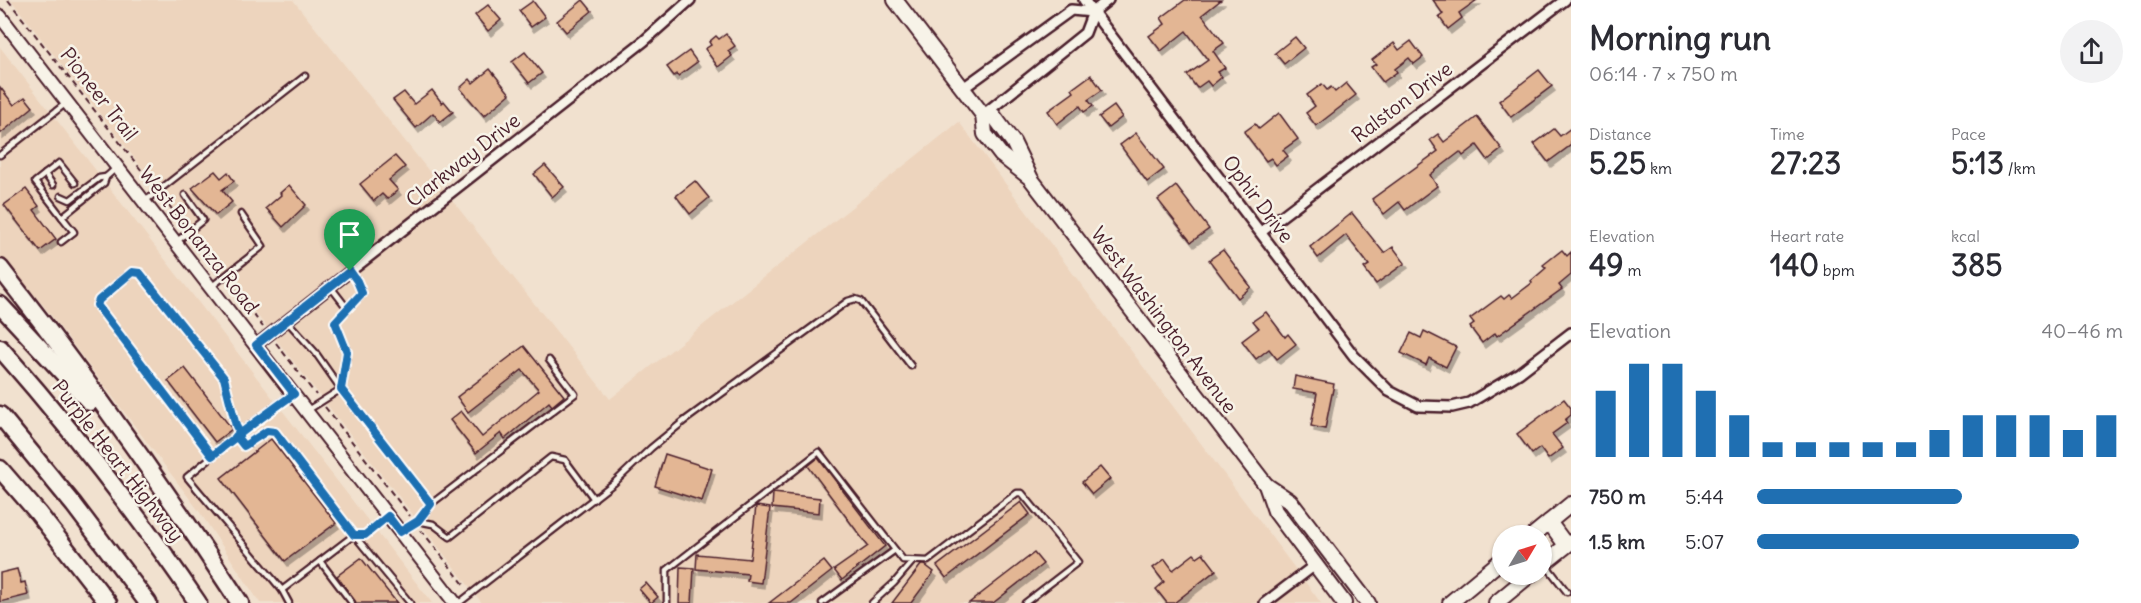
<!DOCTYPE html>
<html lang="en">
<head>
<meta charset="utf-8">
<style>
	:root { --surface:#fff; --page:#f2f2f3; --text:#2b2b33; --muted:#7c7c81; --accent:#1f6fb2 }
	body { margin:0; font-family:Delius,sans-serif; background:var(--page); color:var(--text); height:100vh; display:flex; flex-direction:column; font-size:22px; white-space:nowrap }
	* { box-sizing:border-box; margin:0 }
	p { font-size:20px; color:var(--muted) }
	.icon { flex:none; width:33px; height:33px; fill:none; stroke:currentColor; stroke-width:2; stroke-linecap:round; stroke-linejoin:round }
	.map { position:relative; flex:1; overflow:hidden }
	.details { display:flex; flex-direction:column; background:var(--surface); width:570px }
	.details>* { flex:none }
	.needle { width:39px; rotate:52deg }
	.fabs { position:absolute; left:1492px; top:525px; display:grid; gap:12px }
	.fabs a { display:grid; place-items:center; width:60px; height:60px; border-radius:50%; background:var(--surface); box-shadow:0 2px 4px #0004; font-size:30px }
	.pin { position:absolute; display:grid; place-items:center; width:51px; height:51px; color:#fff; margin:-62px -26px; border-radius:50% 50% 50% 0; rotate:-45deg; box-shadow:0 0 6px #0007 }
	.pin .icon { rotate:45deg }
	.round { display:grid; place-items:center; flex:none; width:63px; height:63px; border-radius:32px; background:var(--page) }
	.headline { display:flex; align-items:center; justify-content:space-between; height:102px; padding:0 18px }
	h1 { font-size:33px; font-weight:800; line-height:45px }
	.stats { display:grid; grid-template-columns:repeat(3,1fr); gap:9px; height:102px; padding:6px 18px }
	.stats div { display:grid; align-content:center }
	.stats b { font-size:30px; font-weight:800 }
	.stats small { font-size:16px; font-weight:400 }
	.stats p { font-size:16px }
	.chart { height:168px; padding:12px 18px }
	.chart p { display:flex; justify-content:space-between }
	.chart svg { width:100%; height:108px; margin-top:6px; stroke:var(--accent); stroke-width:6 }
	ul { padding:0 18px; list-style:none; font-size:20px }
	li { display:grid; grid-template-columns:96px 72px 1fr; align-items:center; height:45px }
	li i { height:15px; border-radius:8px; background:var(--accent) }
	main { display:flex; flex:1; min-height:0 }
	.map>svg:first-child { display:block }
	.built { fill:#edd4bd }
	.building { fill:#e3b694; stroke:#4a1f2b; stroke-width:1.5; filter:url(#shadow) }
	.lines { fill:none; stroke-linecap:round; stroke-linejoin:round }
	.lane-casing { stroke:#4a1f2b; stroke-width:9 }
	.street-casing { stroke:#4a1f2b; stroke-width:14 }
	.secondary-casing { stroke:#4a1f2b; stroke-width:16 }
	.primary-casing { stroke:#4a1f2b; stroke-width:18 }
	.highway-casing { stroke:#4a1f2b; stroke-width:21 }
	.path { stroke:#4a1f2b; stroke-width:2; stroke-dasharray:6 4.5; stroke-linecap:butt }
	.lane { stroke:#f7f3e8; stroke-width:4.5 }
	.street { stroke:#f7f3e8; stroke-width:9 }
	.secondary { stroke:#f7f3e8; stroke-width:12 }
	.primary { stroke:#f7f3e8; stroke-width:14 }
	.highway { stroke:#f7f3e8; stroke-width:16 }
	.route-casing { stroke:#fff; stroke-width:12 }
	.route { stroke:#1f6fb2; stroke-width:8 }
	.labels { text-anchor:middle; stroke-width:5; stroke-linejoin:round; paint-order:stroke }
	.street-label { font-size:20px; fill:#4a1f2b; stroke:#f7f3e8 }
</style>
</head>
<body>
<main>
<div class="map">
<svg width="1571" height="603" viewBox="0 0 1571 603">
	<defs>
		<filter id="shadow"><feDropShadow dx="3" dy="5" stdDeviation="0" flood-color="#0004"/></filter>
	</defs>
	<rect width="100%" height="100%" fill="#f1e1cf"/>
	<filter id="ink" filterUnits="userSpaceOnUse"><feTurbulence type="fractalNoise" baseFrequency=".0167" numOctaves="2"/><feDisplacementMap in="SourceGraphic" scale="12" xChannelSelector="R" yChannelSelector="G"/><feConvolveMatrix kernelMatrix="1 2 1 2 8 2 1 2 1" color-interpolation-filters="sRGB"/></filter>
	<g filter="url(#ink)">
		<g class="built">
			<polygon points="11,0 293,0 610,399 959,122 1321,603 482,603"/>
			<polygon points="0,47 432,603 260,603 199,511 44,306 0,256"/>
		</g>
		<g class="building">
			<polygon points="583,0 592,11 566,32 557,21"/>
			<polygon points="1185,0 1221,0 1202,15 1224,43 1213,51 1225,68 1218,72 1222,77 1211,86 1207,81 1197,88 1187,75 1208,60 1186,31 1161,51 1149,36 1165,24 1161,18"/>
			<polygon points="1433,0 1477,0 1459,13 1462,18 1448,29 1439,17 1443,14"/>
			<polygon points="533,1 545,17 531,27 519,11"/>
			<polygon points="488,5 501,20 488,31 475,15"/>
			<polygon points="726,34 735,46 728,51 732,56 718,67 705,49 711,45 709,42 716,36 719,39"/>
			<polygon points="1295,37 1304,48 1284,64 1275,53"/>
			<polygon points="1411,41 1423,57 1414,64 1409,58 1395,69 1397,72 1383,82 1371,67 1376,64 1372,60 1394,43 1399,50"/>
			<polygon points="689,51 697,62 678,76 677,74 674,76 667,67"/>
			<polygon points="525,52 542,73 529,83 512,62"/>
			<polygon points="490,69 510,94 484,116 460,88 470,79 473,83"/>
			<polygon points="1539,70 1552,86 1511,117 1499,101"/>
			<polygon points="1091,75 1102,90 1088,100 1093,106 1084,112 1080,106 1057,124 1048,111 1074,92 1072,89"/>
			<polygon points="1346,83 1356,95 1316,126 1306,113 1315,106 1307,95 1322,84 1327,90 1331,87 1335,92"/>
			<polygon points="0,87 14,105 25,97 33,107 0,134"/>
			<polygon points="432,90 442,103 444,101 453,112 440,122 433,113 416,128 393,100 404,92 414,104"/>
			<polygon points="1114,106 1122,117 1108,128 1099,117"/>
			<polygon points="1279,113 1298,139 1283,150 1288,156 1276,165 1271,158 1266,161 1244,132 1255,124 1259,129"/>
			<polygon points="1477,117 1502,149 1488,160 1477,145 1463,156 1460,152 1430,175 1437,186 1405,210 1399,202 1384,214 1372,199 1438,151 1430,140 1438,134 1444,142"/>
			<polygon points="1571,128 1571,145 1548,162 1534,144 1554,129 1560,136"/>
			<polygon points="1136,133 1164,169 1147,182 1120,145"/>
			<polygon points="395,156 405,167 389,180 398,190 387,199 382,194 374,201 360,184"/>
			<polygon points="545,165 564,187 552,197 534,174"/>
			<polygon points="215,171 221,178 228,172 234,181 222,190 232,202 216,215 192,188"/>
			<polygon points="695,181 709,198 690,214 676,196"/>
			<polygon points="289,185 306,205 283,227 266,208 281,195 280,193"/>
			<polygon points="1176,186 1209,229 1191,242 1158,200"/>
			<polygon points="26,189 39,206 34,210 56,239 40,251 4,205"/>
			<polygon points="1352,213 1384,253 1393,247 1405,263 1376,284 1364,268 1369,265 1346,235 1318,258 1310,247"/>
			<polygon points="1223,250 1251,287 1238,298 1209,260"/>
			<polygon points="1562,250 1567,256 1571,252 1571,275 1559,285 1562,289 1497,336 1495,333 1482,343 1470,327 1474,324 1470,319 1501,296 1504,299 1509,295 1512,298 1532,283 1531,281 1546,268 1543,265"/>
			<polygon points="1266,312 1285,337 1288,334 1296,344 1277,359 1269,349 1256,359 1242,341 1259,328 1253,321"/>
			<polygon points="1424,331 1456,347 1446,367 1429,358 1426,365 1401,353 1411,333 1421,338"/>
			<polygon points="524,346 564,396 552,406 549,402 505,439 501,433 476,453 450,420 461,411 482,437 539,390 522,370 468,412 457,397"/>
			<polygon points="185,368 232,429 215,442 168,381"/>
			<polygon points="1295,376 1334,384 1325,429 1311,426 1317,393 1293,389"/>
			<polygon points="1564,399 1571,408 1571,415 1565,420 1567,423 1552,434 1563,448 1548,459 1540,448 1532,454 1517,434"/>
			<polygon points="271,439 336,523 285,561 221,478"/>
			<polygon points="665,454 712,469 702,501 655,486"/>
			<polygon points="818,458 885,546 842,580 834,570 868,546 808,466"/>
			<polygon points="1100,467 1110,479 1092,494 1082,482"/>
			<polygon points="773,493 820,498 819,513 772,508"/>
			<polygon points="1021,502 1030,514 946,578 937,566"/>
			<polygon points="756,506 770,508 761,583 747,581 748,574 696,569 697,554 750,559"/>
			<polygon points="1034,553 1043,564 993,603 969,603"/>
			<polygon points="1203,553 1216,570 1174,603 1167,603 1156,589 1164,582 1153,568 1165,559 1173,570 1194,554 1197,557"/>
			<polygon points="361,558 397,603 356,603 337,576"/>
			<polygon points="824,561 832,571 791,603 769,603"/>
			<polygon points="921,565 925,565 934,572 911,603 892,603"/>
			<polygon points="680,567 694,568 692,603 679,603"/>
			<polygon points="17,569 21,583 25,582 28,595 0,602 0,573"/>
			<polygon points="646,583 658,597 651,603 639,589"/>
		</g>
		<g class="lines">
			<defs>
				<g id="lane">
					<polyline points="0,155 65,104"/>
					<polyline points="45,174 53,185"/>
					<polyline points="75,183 59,163 35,182 62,217 104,183 106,177 115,169"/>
					<polyline points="61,196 70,200 99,178 106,177"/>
					<polyline points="144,202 305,76"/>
					<polyline points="61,242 74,232 62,217"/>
					<polyline points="176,242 203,220 185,195"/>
					<polyline points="330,286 347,308"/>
					<polyline points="211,287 263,246 241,214"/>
					<polyline points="287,321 315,352 341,389"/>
					<polyline points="341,389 347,352 335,322 362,293 357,281 350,271"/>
					<polyline points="291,395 245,429 187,477 282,590 354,535 365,535 388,516"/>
					<polyline points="308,410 341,389 431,504 418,521"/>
					<polyline points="236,436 244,446 267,431 275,432 354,535 410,603"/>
					<polyline points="212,456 97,305 99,300 132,272 140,273 224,378 236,426 240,433"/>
					<polyline points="431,504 575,394 549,360"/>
					<polyline points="400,532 418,521 433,524 450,537 551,457 565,460 594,499"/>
					<polyline points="320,561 352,603"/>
					<polyline points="1546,565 1567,592"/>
					<polyline points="282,590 289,603"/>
					<polyline points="459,603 614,483 651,448 684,421 848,301 855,299 861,301 911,366"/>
					<polyline points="667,603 667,570 819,452 903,560 928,561 1017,493 1022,493 1078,562 1025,603"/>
					<polyline points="822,603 895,550"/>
					<polyline points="872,603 894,583 913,561"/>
				</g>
				<g id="street">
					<polyline points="1084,0 1354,356 1389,391 1418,406 1452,407 1469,403 1519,373 1571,333"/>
					<polyline points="962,89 1071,10 1093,12"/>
					<polyline points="983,115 1085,33 1093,12 1108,0"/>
					<polyline points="1261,232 1565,0"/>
					<polyline points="256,345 644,41 690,0"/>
					<polyline points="1265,603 1315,565"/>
				</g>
				<polyline id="secondary" points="0,16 455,603"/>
				<g id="primary">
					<polyline points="895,0 983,115 985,134 1001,155 1029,177"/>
					<polyline points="983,115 993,115 1013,142 1031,179 1266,485 1275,511 1344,603"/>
					<polyline points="1266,485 1290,501 1368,603"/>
					<polyline points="1549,522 1566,545"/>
					<polyline points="1532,536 1571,504"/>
					<polyline points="1542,565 1571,542"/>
					<polyline points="1450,603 1503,559"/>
					<polyline points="1496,603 1531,574"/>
				</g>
				<g id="highway">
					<path d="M0 268C85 376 165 488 240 603"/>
					<polyline points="0,305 90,402"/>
					<path d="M0 348C71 429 138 514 198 603"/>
					<polyline points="0,415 74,505 148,603"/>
					<polyline points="0,469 38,513 108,603"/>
				</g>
			</defs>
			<use href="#lane" class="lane-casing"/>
			<use href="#street" class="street-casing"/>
			<use href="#secondary" class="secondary-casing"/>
			<use href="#primary" class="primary-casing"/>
			<use href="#highway" class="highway-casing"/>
			<g class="path">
				<polyline points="8,0 153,185"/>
				<polyline points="162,196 184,225"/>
				<polyline points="193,236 219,270"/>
				<polyline points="228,281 263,327"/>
				<polyline points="276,343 316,395"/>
				<polyline points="325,407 410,516"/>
				<polyline points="421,530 466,587"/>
			</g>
			<use href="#lane" class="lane"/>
			<use href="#street" class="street"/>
			<use href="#secondary" class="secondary"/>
			<use href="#primary" class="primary"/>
			<use href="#highway" class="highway"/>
		</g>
	</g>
	<g class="lines" filter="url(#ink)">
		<defs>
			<path id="route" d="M350 271 256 345 294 394C266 414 239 434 212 456L97 305 99 300 132 272 140 273 224 378 236 426 240 433 236 436 244 446 267 431 275 432 354 535H365L388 516 400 532 418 521 431 504 341 389 347 352 335 322 362 293 357 281 350 271"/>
		</defs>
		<use href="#route" class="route-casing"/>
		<use href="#route" class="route"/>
	</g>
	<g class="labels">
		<g class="street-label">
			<text transform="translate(99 94) rotate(52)" y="7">Pioneer Trail</text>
			<text transform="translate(1402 102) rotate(-37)" y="7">Ralston Drive</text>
			<text transform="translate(463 160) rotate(-38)" y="7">Clarkway Drive</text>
			<text transform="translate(1258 199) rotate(53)" y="7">Ophir Drive</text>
			<text transform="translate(199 240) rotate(52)" y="7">West Bonanza Road</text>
			<text transform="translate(1164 320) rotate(53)" y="7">West Washington Avenue</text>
			<text transform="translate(118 461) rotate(52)" y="7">Purple Heart Highway</text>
		</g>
	</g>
</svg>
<div class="fabs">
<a><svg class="needle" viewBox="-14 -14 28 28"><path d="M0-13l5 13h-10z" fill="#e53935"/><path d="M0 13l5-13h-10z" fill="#7c7c81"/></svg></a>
</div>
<div class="pin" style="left:350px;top:271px;background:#1e9e55"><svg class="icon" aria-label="arrive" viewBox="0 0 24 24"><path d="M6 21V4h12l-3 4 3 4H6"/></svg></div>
</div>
<section class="details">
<div class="headline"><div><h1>Morning run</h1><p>06:14 · 7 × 750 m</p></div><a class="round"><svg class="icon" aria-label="share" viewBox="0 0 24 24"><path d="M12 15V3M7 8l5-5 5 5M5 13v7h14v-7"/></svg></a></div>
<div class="stats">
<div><p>Distance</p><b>5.25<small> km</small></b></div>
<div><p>Time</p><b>27:23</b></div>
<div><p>Pace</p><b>5:13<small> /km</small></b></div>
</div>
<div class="stats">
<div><p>Elevation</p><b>49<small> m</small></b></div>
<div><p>Heart rate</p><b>140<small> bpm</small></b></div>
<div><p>kcal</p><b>385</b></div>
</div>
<div class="chart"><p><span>Elevation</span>40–46 m</p>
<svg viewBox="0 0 160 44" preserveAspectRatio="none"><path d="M5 44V17M15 44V6M25 44V6M35 44V17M45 44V27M55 44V38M65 44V38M75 44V38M85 44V38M95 44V38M105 44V33M115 44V27M125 44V27M135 44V27M145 44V33M155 44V27"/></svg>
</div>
<ul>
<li><b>750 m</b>5:44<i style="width:56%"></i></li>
<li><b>1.5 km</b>5:07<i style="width:88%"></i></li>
</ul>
</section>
</main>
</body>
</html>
